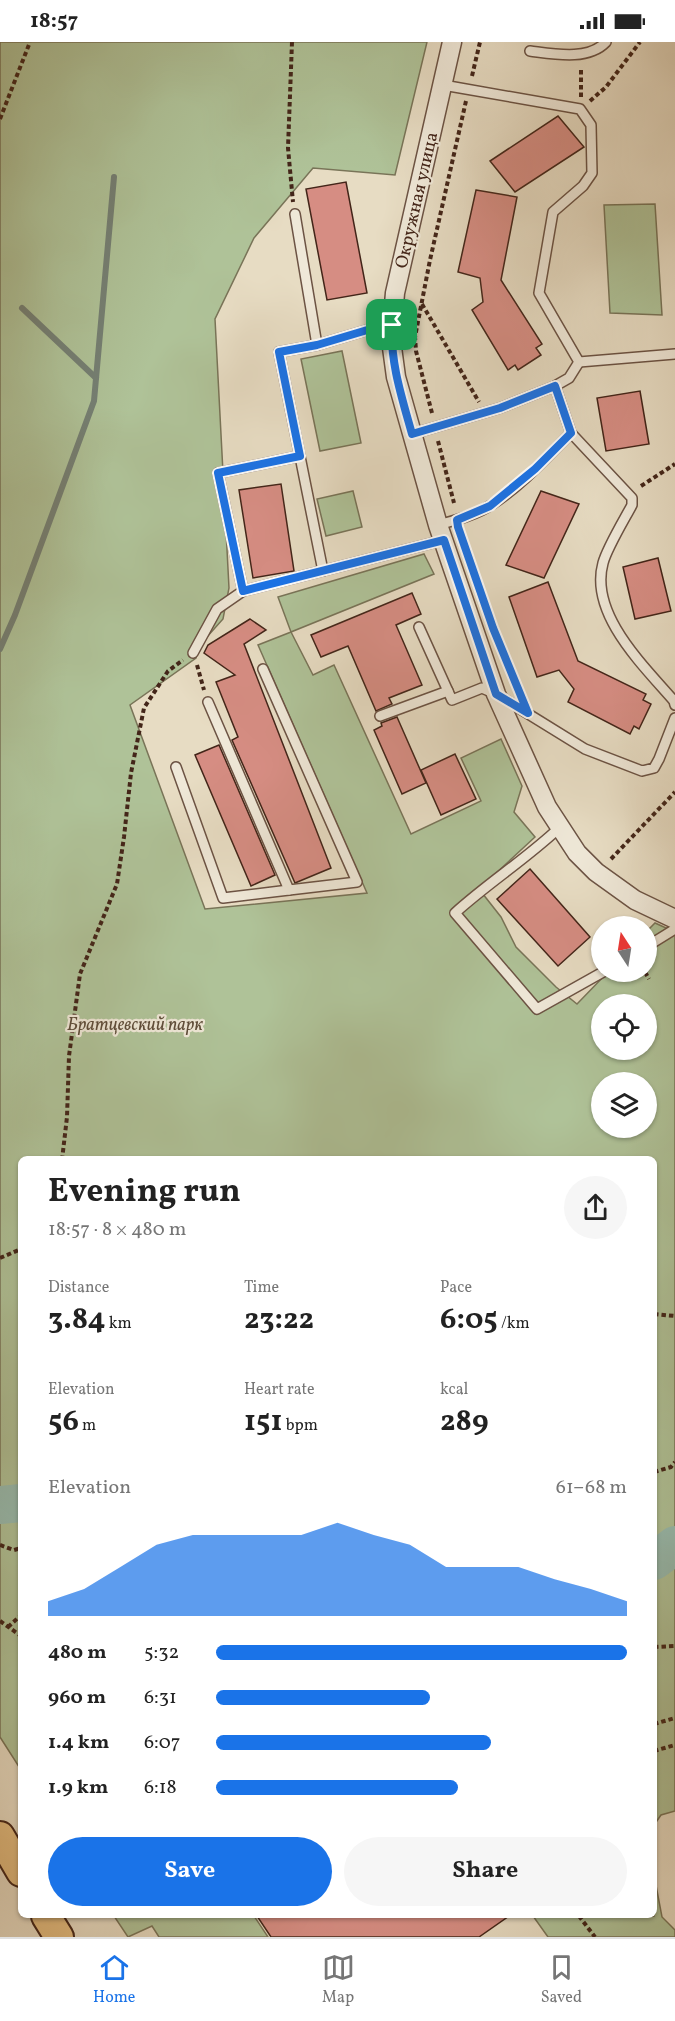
<!DOCTYPE html>
<html lang="en">
<head>
<meta charset="utf-8">
<style>
	:root { --surface:#fff; --page:#f6f6f6; --text:#222; --muted:#767676; --line:#e0e0e0; --accent:#1a73e8 }
	body { margin:0; font-family:Vollkorn,serif; background:var(--page); color:var(--text); height:100vh; display:flex; flex-direction:column; font-size:22px; white-space:nowrap }
	* { box-sizing:border-box; margin:0 }
	p { font-size:20px; color:var(--muted) }
	.icon { flex:none; width:33px; height:33px; fill:none; stroke:currentColor; stroke-width:2; stroke-linecap:round; stroke-linejoin:round }
	.map { position:relative; flex:1; overflow:hidden }
	.side { position:absolute; left:18px; top:1114px; width:639px; height:762px; display:flex; flex-direction:column; background:var(--surface); border-radius:9px; box-shadow:0 2px 4px #0004 }
	.side>* { flex:none }
	.needle { width:39px; rotate:348deg }
	.buttons { position:absolute; left:591px; top:874px; display:grid; gap:12px }
	.buttons a { display:grid; place-items:center; width:66px; height:66px; border-radius:50%; background:var(--surface); box-shadow:0 2px 4px #0004; font-size:30px }
	.pin { position:absolute; display:grid; place-items:center; width:51px; height:51px; color:#fff; margin:-26px; border-radius:12px; box-shadow:0 3px 9px #0006 }
	.round { display:grid; place-items:center; flex:none; width:63px; height:63px; border-radius:32px; background:var(--page) }
	.headline { display:flex; align-items:center; justify-content:space-between; height:102px; padding:0 30px }
	h1 { font-size:33px; font-weight:700; line-height:45px }
	.figures { display:grid; grid-template-columns:repeat(3,1fr); gap:9px; height:102px; padding:6px 30px }
	.figures div { display:grid; align-content:center }
	.figures b { font-size:30px; font-weight:700 }
	.figures small { font-size:16px; font-weight:400 }
	.figures p { font-size:16px }
	.chart { height:168px; padding:12px 30px }
	.chart p { display:flex; justify-content:space-between }
	.chart svg { width:100%; height:108px; margin-top:6px; fill:var(--accent); opacity:.7 }
	.primary-button { display:flex; gap:12px; margin-top:auto; padding:12px 30px }
	.primary-button a { flex:1; height:69px; border-radius:36px; background:var(--accent); color:#fff; font-size:24px; font-weight:700; line-height:69px; text-align:center }
	.primary-button a+a { background:var(--page); color:var(--text) }
	ul { padding:0 30px; list-style:none; font-size:20px }
	li { display:grid; grid-template-columns:96px 72px 1fr; align-items:center; height:45px }
	li i { height:15px; border-radius:8px; background:var(--accent) }
	.status { display:flex; justify-content:space-between; align-items:center; height:42px; padding:0 30px; background:var(--surface); direction:ltr }
	.status svg { height:16px; fill:currentColor }
	.menu { display:flex; justify-content:space-around; align-items:center; height:84px; border-top:2px solid var(--line); background:var(--surface); font-size:16px; color:var(--muted) }
	.menu a { display:grid; justify-items:center; gap:3px }
	.menu .current { color:var(--accent) }
	.map>svg:first-child { display:block }
	.green { fill:#afc298; stroke:#797458; stroke-width:1.5; fill-rule:evenodd }
	.lines { fill:none; stroke-linecap:round; stroke-linejoin:round }
	.stream { stroke:#758074; stroke-width:6 }
	.river { stroke:#97bcb0; stroke-width:38 }
	.building { fill:#d68d83; stroke:#432519; stroke-width:1.5 }
	.service-casing { stroke:#6c5344; stroke-width:12 }
	.minor-casing { stroke:#6c5344; stroke-width:21 }
	.primary-casing { stroke:#432519; stroke-width:32 }
	.path { stroke:#432519; stroke-width:4; stroke-dasharray:4.5 3; stroke-linecap:butt }
	.service { stroke:#efe8d8; stroke-width:9 }
	.minor { stroke:#efe8d8; stroke-width:18 }
	.primary { stroke:#e4be82; stroke-width:28 }
	.route-casing { stroke:#fff; stroke-width:12 }
	.route { stroke:#1a73e8; stroke-width:8 }
	.labels { text-anchor:middle; stroke-width:4.5; stroke-linejoin:round; paint-order:stroke }
	.street-label { font-size:18px; fill:#432519; stroke:#efe8d8 }
	.park-label { font-size:18px; font-style:italic; fill:#5e4c39; stroke:#efe8d8 }
</style>
</head>
<body>
<div class="status"><b>18:57</b><svg viewBox="0 0 49 12"><path d="M0 12V9h3v3zM5 12V6h3v6zM10 12V3h3v9zM15 12V0h3v12zM26 1h20v11H26zM47 4h2v5h-2z"/></svg></div>
<div class="map">
<svg width="675" height="1895" viewBox="0 0 675 1895">
	<rect width="100%" height="100%" fill="#e7dcc3"/>
	<filter id="stains"><feTurbulence type="fractalNoise" baseFrequency=".00333" numOctaves="4"/><feColorMatrix values="0 0 0 0 .2 0 0 0 0 .09 0 0 0 0 .02 0 0 0 .5 -.17"/></filter>
	<radialGradient id="worn" r=".72"><stop offset=".6" stop-color="#630" stop-opacity="0"/><stop offset="1" stop-color="#630" stop-opacity=".3"/></radialGradient>
	<g class="green">
		<path d="M0 0H427L395 133 313 126 254 196 215 277 229 546 223 577 198 605 196 616 130 663 205 867 367 851 258 603 291 590 278 555 424 512 434 532 291 590 313 633 334 623 411 792 481 759 461 716 501 697 522 744 514 770 535 795 479 847 501 875 516 905 556 945 577 962 608 930H646L647 889 655 881 675 890V1769L661 1773 654 1783V1118H21V1728L0 1695ZM602 963H646V1008H602ZM602 1041H646V1086H602Z"/>
		<polygon points="655,162 662,273 610,271 604,163"/>
		<polygon points="342,309 361,401 320,409 301,317"/>
		<polygon points="353,449 362,485 326,494 317,457"/>
		<polygon points="654,1833 662,1875 675,1888 675,1895 548,1895 533,1874 654,1874"/>
		<polygon points="114,1874 254,1874 268,1895 159,1895 152,1884 128,1895"/>
	</g>
	<g class="lines">
		<g class="stream">
			<polyline points="22,266 96,336"/>
			<polyline points="0,607 15,573 94,359 114,135"/>
		</g>
		<g class="river">
			<polyline points="0,1463 21,1461"/>
			<polyline points="654,1519 675,1503"/>
		</g>
	</g>
	<g class="building">
		<polygon points="558,74 584,105 515,150 490,119"/>
		<polygon points="346,140 367,251 327,258 306,147"/>
		<polygon points="476,148 517,155 501,238 542,302 536,306 541,313 518,328 515,323 508,328 472,268 483,260 480,236 458,230"/>
		<polygon points="640,349 649,402 606,409 597,356"/>
		<polygon points="281,442 294,529 253,536 239,448"/>
		<polygon points="541,449 579,462 544,536 506,523"/>
		<polygon points="658,516 671,569 635,577 623,525"/>
		<polygon points="548,540 578,619 646,652 643,658 651,662 639,687 634,684 630,692 568,660 574,647 559,628 537,635 509,555"/>
		<polygon points="412,551 421,572 396,583 422,643 389,656 392,662 376,669 348,604 321,615 311,593"/>
		<polygon points="250,577 266,588 244,602 331,826 295,841 232,698 238,695 216,640 235,633 204,611 208,603"/>
		<polygon points="397,675 426,741 402,752 374,688 382,684 381,681"/>
		<polygon points="219,703 275,833 251,844 195,713"/>
		<polygon points="455,712 476,757 441,773 421,728"/>
		<polygon points="530,827 590,895 558,924 497,857"/>
		<polygon points="257,1874 509,1874 479,1895 271,1895"/>
	</g>
	<g class="lines">
		<defs>
			<g id="service">
				<path d="M530 9C554 12 588 19 606 0"/>
				<polyline points="295,172 317,303 374,286 392,283"/>
				<polyline points="317,303 279,310 323,529"/>
				<polyline points="579,320 675,312"/>
				<path d="M555 344 571 391 632 456V463C624 478 607 506 603 521 589 572 643 623 674 659L675 663"/>
				<polyline points="412,392 500,366 555,344 569,336 579,320 539,251 553,170 583,144 592,131 591,83 580,67 443,43"/>
				<polyline points="300,414 218,431 243,549 444,498"/>
				<path d="M438 483C456 478 476 473 491 463 521 444 546 416 571 391"/>
				<polyline points="419,585 452,658 482,646 496,652 585,707 642,729 654,726 659,717 675,676"/>
				<polyline points="193,611 217,567 243,549"/>
				<polyline points="208,660 289,848 357,840 263,627"/>
				<polyline points="380,674 448,649"/>
				<polyline points="176,725 223,856 289,848"/>
				<path d="M559 786C526 817 488 841 455 871L537 967 603 930"/>
				<polyline points="646,905 675,887"/>
			</g>
			<polyline id="minor" points="452,0 395,251 391,298 396,335 438,483 496,652 547,765 577,811 596,830 635,858 675,877"/>
			<g id="primary">
				<polyline points="0,1794 21,1830"/>
				<polyline points="46,1874 59,1895"/>
			</g>
		</defs>
		<use href="#service" class="service-casing"/>
		<use href="#minor" class="minor-casing"/>
		<use href="#primary" class="primary-casing"/>
		<g class="path">
			<polyline points="292,0 288,106 293,160"/>
			<polyline points="472,34 480,0"/>
			<polyline points="581,55 581,26"/>
			<polyline points="590,59 606,45 640,0"/>
			<polyline points="0,77 30,0"/>
			<polyline points="422,262 479,360"/>
			<polyline points="432,371 416,309 415,295 430,218 466,59"/>
			<polyline points="438,399 454,461"/>
			<polyline points="641,444 675,422"/>
			<polyline points="506,616 520,651"/>
			<polyline points="197,623 204,648"/>
			<polyline points="611,817 675,750"/>
			<polyline points="645,930 649,937"/>
			<polyline points="62,1118 67,1075 69,1014 80,932 117,842 124,795 131,731 144,666 168,629 183,618"/>
			<polyline points="0,1216 21,1207"/>
			<polyline points="654,1272 675,1274"/>
			<polyline points="654,1430 671,1425 675,1420"/>
			<polyline points="0,1503 14,1508 21,1506"/>
			<polyline points="0,1579 21,1594"/>
			<polyline points="8,1585 21,1573"/>
			<polyline points="654,1605 675,1604"/>
			<polyline points="654,1682 675,1676"/>
			<polyline points="20,1699 21,1665"/>
			<polyline points="654,1709 675,1703"/>
			<polyline points="579,1874 595,1895"/>
		</g>
		<use href="#service" class="service"/>
		<use href="#minor" class="minor"/>
		<use href="#primary" class="primary"/>
	</g>
	<g class="lines">
		<defs>
			<path id="route" d="M392 283C390 320 402 356 412 392L500 366 555 344 571 391 535 427 490 464 457 478 458 485 493 586 528 671 496 652 444 498 243 549 218 431 300 414 279 310 317 303 374 286Z"/>
		</defs>
		<use href="#route" class="route-casing"/>
		<use href="#route" class="route"/>
	</g>
	<g class="labels">
		<g class="street-label">
			<text transform="translate(416 158) rotate(-77)" y="6">Окружная улица</text>
		</g>
		<g class="park-label">
			<text x="135" y="988">Братцевский парк</text>
		</g>
	</g>
	<rect width="100%" height="100%" filter="url(#stains)"/>
	<rect width="100%" height="100%" fill="url(#worn)"/>
</svg>
<div class="buttons">
<a><svg class="needle" viewBox="-14 -14 28 28"><path d="M0-13l5 13h-10z" fill="#e53935"/><path d="M0 13l5-13h-10z" fill="#767676"/></svg></a>
<a><svg class="icon" aria-label="locate" viewBox="0 0 24 24"><circle cx="12" cy="12" r="6"/><path d="M12 2v4M12 18v4M2 12h4M18 12h4"/></svg></a>
<a><svg class="icon" aria-label="layers" viewBox="0 0 24 24"><path d="M12 4l9 5-9 5-9-5zM3 14l9 5 9-5"/></svg></a>
</div>
<div class="pin" style="left:392px;top:283px;background:#1e9e55"><svg class="icon" aria-label="arrive" viewBox="0 0 24 24"><path d="M6 21V4h12l-3 4 3 4H6"/></svg></div>
<section class="side">
<div class="headline"><div><h1>Evening run</h1><p>18:57 · 8 × 480 m</p></div><a class="round"><svg class="icon" aria-label="share" viewBox="0 0 24 24"><path d="M12 15V3M7 8l5-5 5 5M5 13v7h14v-7"/></svg></a></div>
<div class="figures">
<div><p>Distance</p><b>3.84<small> km</small></b></div>
<div><p>Time</p><b>23:22</b></div>
<div><p>Pace</p><b>6:05<small> /km</small></b></div>
</div>
<div class="figures">
<div><p>Elevation</p><b>56<small> m</small></b></div>
<div><p>Heart rate</p><b>151<small> bpm</small></b></div>
<div><p>kcal</p><b>289</b></div>
</div>
<div class="chart"><p><span>Elevation</span>61–68 m</p>
<svg viewBox="0 0 160 44" preserveAspectRatio="none"><path d="M0 44V38L10 33L20 24L30 15L40 11L50 11L60 11L70 11L80 6L90 11L100 15L110 24L120 24L130 24L140 29L150 33L160 38V44z"/></svg>
</div>
<ul>
<li><b>480 m</b>5:32<i style="width:100%"></i></li>
<li><b>960 m</b>6:31<i style="width:52%"></i></li>
<li><b>1.4 km</b>6:07<i style="width:67%"></i></li>
<li><b>1.9 km</b>6:18<i style="width:59%"></i></li>
</ul>
<div class="primary-button"><a>Save</a><a>Share</a></div>
</section>
</div>
<nav class="menu">
<a class="current"><svg class="icon" aria-label="home" viewBox="0 0 24 24"><path d="M3 11l9-7 9 7M6 9v11h12V9"/></svg>Home</a>
<a><svg class="icon" aria-label="map" viewBox="0 0 24 24"><path d="M3 6l6-2 6 2 6-2v14l-6 2-6-2-6 2zM9 4v14M15 6v14"/></svg>Map</a>
<a><svg class="icon" aria-label="saved" viewBox="0 0 24 24"><path d="M7 4h10v16l-5-4-5 4z"/></svg>Saved</a>
</nav>
</body>
</html>
